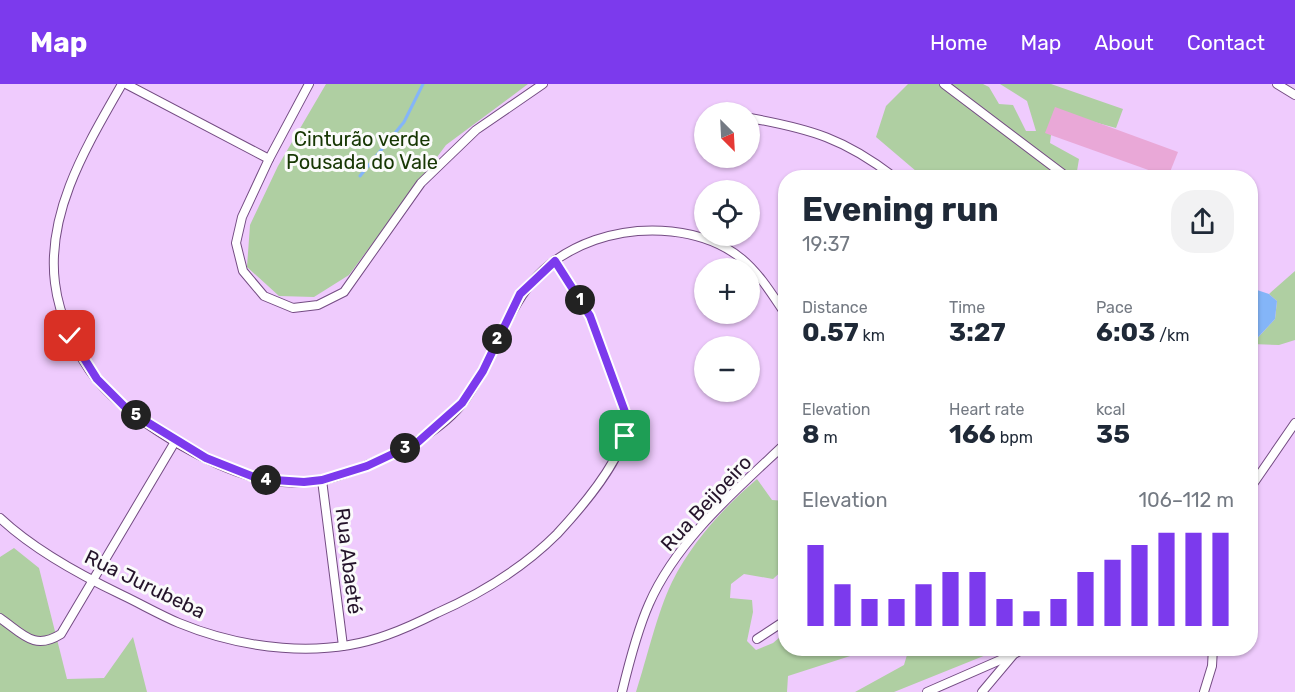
<!DOCTYPE html>
<html lang="en">
<head>
<meta charset="utf-8">
<style>
	:root { --surface:#fff; --page:#f2f2f3; --text:#1f2937; --muted:#747a83; --accent:#7c3aed }
	body { margin:0; font-family:Rubik,sans-serif; background:var(--page); color:var(--text); height:100vh; display:flex; flex-direction:column; font-size:22px; white-space:nowrap }
	* { box-sizing:border-box; margin:0 }
	p { font-size:20px; color:var(--muted) }
	.icon { flex:none; width:33px; height:33px; fill:none; stroke:currentColor; stroke-width:2; stroke-linecap:round; stroke-linejoin:round }
	.map { position:relative; flex:1; overflow:hidden }
	.drawer { position:absolute; left:778px; top:86px; width:480px; height:486px; display:flex; flex-direction:column; background:var(--surface); border-radius:24px; box-shadow:0 2px 4px #0004 }
	.drawer>* { flex:none }
	.needle { width:39px; rotate:156deg }
	.controls { position:absolute; left:694px; top:18px; display:grid; gap:12px }
	.controls a { display:grid; place-items:center; width:66px; height:66px; border-radius:50%; background:var(--surface); box-shadow:0 2px 4px #0004; font-size:30px }
	.pin { position:absolute; display:grid; place-items:center; width:51px; height:51px; color:#fff; margin:-26px; border-radius:12px; box-shadow:0 3px 9px #0006 }
	.km { position:absolute; width:30px; height:30px; margin:-15px; border-radius:50%; background:#222; color:#fff; font-size:16px; line-height:30px; text-align:center }
	.round { display:grid; place-items:center; flex:none; width:63px; height:63px; border-radius:24px; background:var(--page) }
	.overview { display:flex; align-items:center; justify-content:space-between; height:102px; padding:0 24px }
	h1 { font-size:33px; font-weight:700; line-height:45px }
	.stats { display:grid; grid-template-columns:repeat(3,1fr); gap:9px; height:102px; padding:6px 24px }
	.stats div { display:grid; align-content:center }
	.stats b { font-size:26px; font-weight:700 }
	.stats small { font-size:16px; font-weight:400 }
	.stats p { font-size:16px }
	.chart { height:168px; padding:12px 24px }
	.chart p { display:flex; justify-content:space-between }
	.chart svg { width:100%; height:108px; margin-top:6px; stroke:var(--accent); stroke-width:6 }
	header { display:flex; align-items:center; gap:36px; box-sizing:border-box; height:84px; padding:0 30px; background:var(--accent); color:#fff }
	header strong { font-size:28px }
	nav { display:flex; gap:33px; margin-inline-start:auto; font-size:21px }
	.map>svg:first-child { display:block }
	.green { fill:#afcfa2 }
	.water { fill:#84b5f8 }
	.lines { fill:none; stroke-linecap:round; stroke-linejoin:round }
	.stream { stroke:#84b5f8; stroke-width:3 }
	.building { fill:#e9a8d7 }
	.street-casing { stroke:#744c83; stroke-width:10 }
	.street { stroke:#fff; stroke-width:8 }
	.route-casing { stroke:#fff; stroke-width:12 }
	.route { stroke:#7c3aed; stroke-width:8 }
	.labels { text-anchor:middle; stroke-width:6; stroke-linejoin:round; paint-order:stroke }
	.park-label { font-size:20px; fill:#173704; stroke:#fbfbfb }
	.street-label { font-size:20px; fill:#25142b; stroke:#fbfbfb }
</style>
</head>
<body>
<header>
<strong>Map</strong>
<nav><a>Home</a><a>Map</a><a>About</a><a>Contact</a></nav>
</header>
<div class="map">
<svg width="1295" height="608" viewBox="0 0 1295 608">
	<rect width="100%" height="100%" fill="#efcbfd"/>
	<g class="green">
		<polygon points="326,0 528,0 446,61 349,191 314,213 279,212 247,183 250,141 278,82"/>
		<polygon points="908,0 983,0 989,3 999,20 1013,21 1026,47 1036,47 1027,17 1000,0 1051,0 1123,25 1116,44 1054,27 1050,59 1079,75 1076,93 923,93 876,53 886,22"/>
		<polygon points="1295,187 1295,256 1279,261 1252,260 1275,235 1277,217 1269,210"/>
		<path d="M757 395 772 416 786 417V483L773 495 744 490 731 500 730 514 752 516 753 528 747 557 756 566 773 559 786 548V564H875L788 592 787 608H636C647 574 657 529 672 498 692 458 723 424 757 395Z"/>
		<polygon points="14,464 39,484 67,595 104,594 133,553 147,608 0,608 0,473"/>
		<polygon points="909,564 994,564 991,569 894,608 855,608 904,581"/>
	</g>
	<polygon class="water" points="1251,204 1269,210 1277,217 1275,235 1251,261"/>
	<g class="lines">
		<polyline class="stream" points="360,92 404,38 423,0"/>
	</g>
	<polygon class="building" points="1055,23 1178,68 1168,93 1045,49"/>
	<g class="lines">
		<defs>
			<g id="street">
				<path d="M122 0C88 60 46 127 55 199 59 232 76 270 97 296 132 337 205 380 257 394 271 398 290 399 305 398 325 398 348 389 367 381 401 368 443 346 465 316 510 253 509 186 595 156 642 140 703 143 742 175 760 190 773 212 786 231"/>
				<polyline points="126,0 269,75"/>
				<polyline points="309,0 269,75 242,133 236,159 243,187 264,212 293,224 318,221 344,208 421,99 476,46 543,0"/>
				<polyline points="944,0 1067,93"/>
				<polyline points="1277,0 1295,11"/>
				<polyline points="716,27 723,28"/>
				<path d="M750 34C811 45 845 55 894 93"/>
				<polyline points="322,396 343,562"/>
				<polyline points="1251,403 1295,339"/>
				<path d="M0 434C34 466 80 491 122 511 141 520 160 531 179 539 242 565 322 575 387 551 404 545 421 537 437 529 480 510 524 483 557 450 582 423 625 374 628 336L590 233 555 176"/>
				<path d="M0 534C23 550 34 567 61 550L176 356"/>
				<polyline points="757,555 786,536"/>
				<path d="M622 608C629 579 637 547 649 520 677 456 736 406 786 359"/>
				<polyline points="927,608 1014,570"/>
				<polyline points="982,608 1014,570 1025,564"/>
				<polyline points="1204,608 1212,582 1213,564"/>
			</g>
		</defs>
		<use href="#street" class="street-casing"/>
		<use href="#street" class="street"/>
	</g>
	<g class="lines">
		<defs>
			<polyline id="route" points="70,252 97,295 129,327 206,374 259,395 304,398 322,396 367,382 418,358 462,319 483,287 520,210 555,177 590,232 628,336 625,352"/>
		</defs>
		<use href="#route" class="route-casing"/>
		<use href="#route" class="route"/>
	</g>
	<g class="labels">
		<g class="park-label">
			<text x="362" y="62">Cinturão verde<tspan x="362" dy="23">Pousada do Vale</tspan></text>
		</g>
		<g class="street-label">
			<text transform="translate(706 419) rotate(-47)" y="7">Rua Beijoeiro</text>
			<text transform="translate(349 477) rotate(83)" y="7">Rua Abaeté</text>
			<text transform="translate(145 500) rotate(26)" y="7">Rua Jurubeba</text>
		</g>
	</g>
</svg>
<div class="controls">
<a><svg class="needle" viewBox="-14 -14 28 28"><path d="M0-13l5 13h-10z" fill="#e53935"/><path d="M0 13l5-13h-10z" fill="#747a83"/></svg></a>
<a><svg class="icon" aria-label="locate" viewBox="0 0 24 24"><circle cx="12" cy="12" r="6"/><path d="M12 2v4M12 18v4M2 12h4M18 12h4"/></svg></a>
<a>+</a>
<a>−</a>
</div>
<div class="pin" style="left:625px;top:352px;background:#1e9e55"><svg class="icon" aria-label="arrive" viewBox="0 0 24 24"><path d="M6 21V4h12l-3 4 3 4H6"/></svg></div>
<div class="pin" style="left:70px;top:252px;background:#d93025"><svg class="icon" aria-label="check" viewBox="0 0 24 24"><path d="M5 12l5 5 9-10"/></svg></div>
<b class="km" style="left:580px;top:216px">1</b>
<b class="km" style="left:497px;top:255px">2</b>
<b class="km" style="left:405px;top:364px">3</b>
<b class="km" style="left:266px;top:396px">4</b>
<b class="km" style="left:136px;top:331px">5</b>
<section class="drawer">
<div class="overview"><div><h1>Evening run</h1><p>19:37</p></div><a class="round"><svg class="icon" aria-label="share" viewBox="0 0 24 24"><path d="M12 15V3M7 8l5-5 5 5M5 13v7h14v-7"/></svg></a></div>
<div class="stats">
<div><p>Distance</p><b>0.57<small> km</small></b></div>
<div><p>Time</p><b>3:27</b></div>
<div><p>Pace</p><b>6:03<small> /km</small></b></div>
</div>
<div class="stats">
<div><p>Elevation</p><b>8<small> m</small></b></div>
<div><p>Heart rate</p><b>166<small> bpm</small></b></div>
<div><p>kcal</p><b>35</b></div>
</div>
<div class="chart"><p><span>Elevation</span>106–112 m</p>
<svg viewBox="0 0 160 44" preserveAspectRatio="none"><path d="M5 44V11M15 44V27M25 44V33M35 44V33M45 44V27M55 44V22M65 44V22M75 44V33M85 44V38M95 44V33M105 44V22M115 44V17M125 44V11M135 44V6M145 44V6M155 44V6"/></svg>
</div>
</section>
</div>
</body>
</html>
